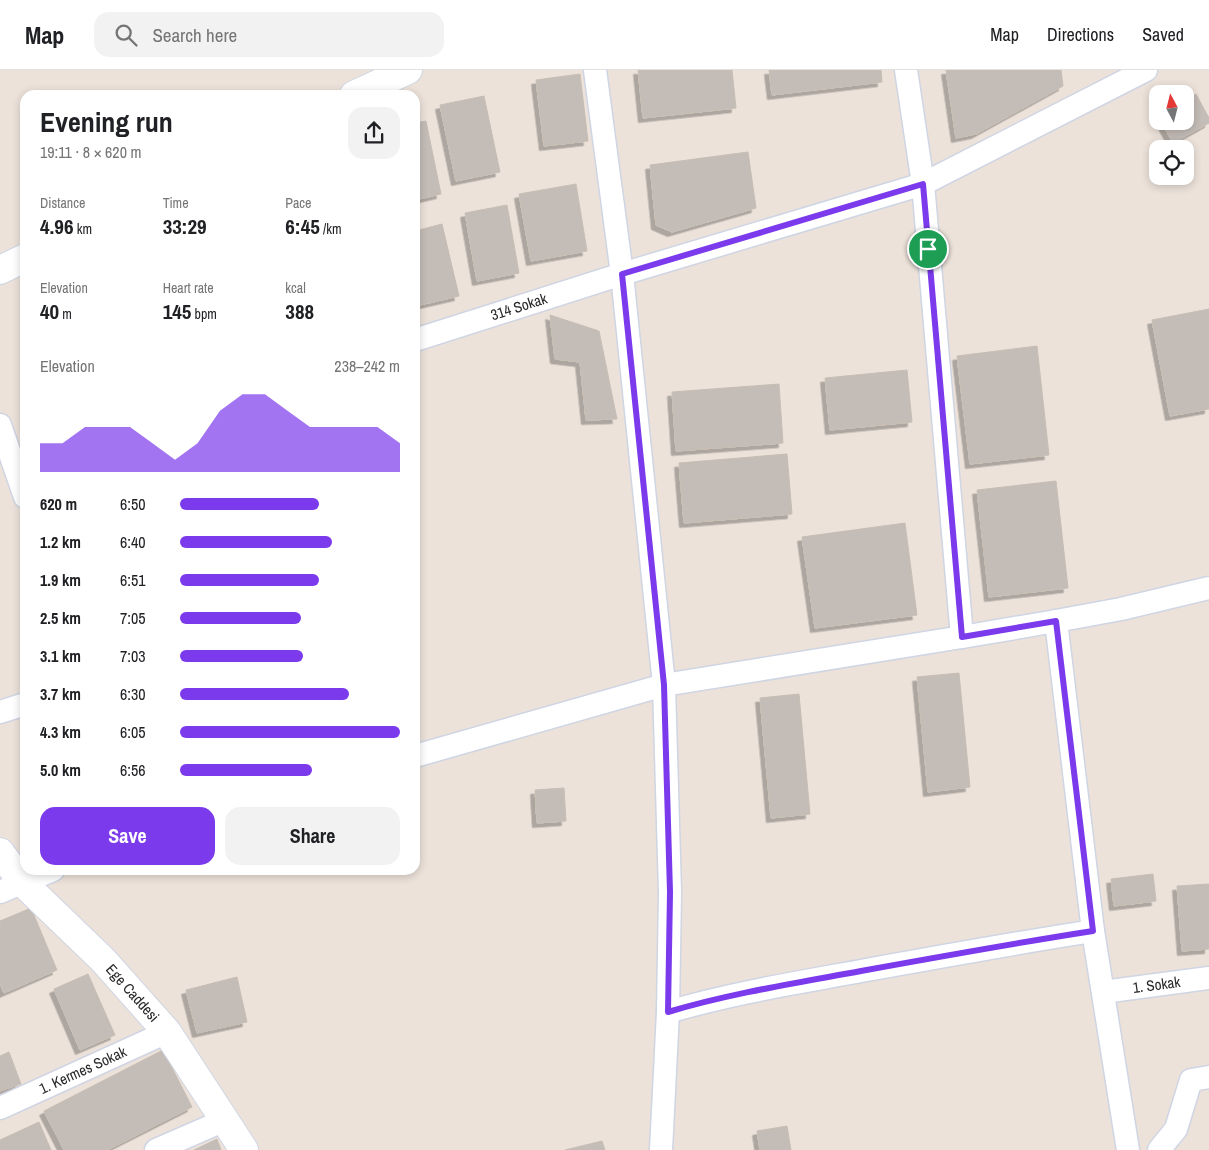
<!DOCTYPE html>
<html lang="en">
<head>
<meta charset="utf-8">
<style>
	:root { --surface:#fff; --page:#f2f2f2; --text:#202124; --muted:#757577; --line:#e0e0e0; --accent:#7c3aed }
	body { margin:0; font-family:"Archivo Narrow",sans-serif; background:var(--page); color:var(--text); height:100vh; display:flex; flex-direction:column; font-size:19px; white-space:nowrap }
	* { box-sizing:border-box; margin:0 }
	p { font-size:16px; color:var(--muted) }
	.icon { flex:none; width:28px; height:28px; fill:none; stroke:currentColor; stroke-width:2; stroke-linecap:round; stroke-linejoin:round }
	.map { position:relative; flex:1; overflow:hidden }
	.details { position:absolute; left:20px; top:20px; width:400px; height:785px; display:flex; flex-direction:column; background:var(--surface); border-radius:15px; box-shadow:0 2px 8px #0003 }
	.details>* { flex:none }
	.needle { width:32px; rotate:353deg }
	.buttons { position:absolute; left:1149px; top:15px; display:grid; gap:10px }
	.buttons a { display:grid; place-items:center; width:45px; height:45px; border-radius:10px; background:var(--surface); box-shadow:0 2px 8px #0003; font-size:25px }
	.pin { position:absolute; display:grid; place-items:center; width:42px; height:42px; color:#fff; margin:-21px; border:2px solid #fff; border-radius:50%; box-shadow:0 1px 5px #0007 }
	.round { display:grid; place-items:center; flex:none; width:52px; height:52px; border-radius:15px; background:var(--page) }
	.head { display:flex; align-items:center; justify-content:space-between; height:85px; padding:0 20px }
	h1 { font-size:28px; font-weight:800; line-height:38px }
	.stats { display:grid; grid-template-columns:repeat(3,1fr); gap:8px; height:85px; padding:5px 20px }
	.stats div { display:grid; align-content:center }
	.stats b { font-size:21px; font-weight:800 }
	.stats small { font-size:14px; font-weight:400 }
	.stats p { font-size:14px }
	.chart { height:140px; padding:10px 20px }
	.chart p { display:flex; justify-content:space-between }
	.chart svg { width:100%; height:90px; margin-top:5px; fill:var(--accent); opacity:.7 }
	.cta { display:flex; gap:10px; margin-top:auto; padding:10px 20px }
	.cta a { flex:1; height:58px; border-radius:15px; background:var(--accent); color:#fff; font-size:20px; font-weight:800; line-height:58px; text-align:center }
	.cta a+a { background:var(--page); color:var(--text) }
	ul { padding:0 20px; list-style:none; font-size:16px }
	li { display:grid; grid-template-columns:80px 60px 1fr; align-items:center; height:38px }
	li i { height:12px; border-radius:6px; background:var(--accent) }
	header { display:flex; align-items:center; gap:30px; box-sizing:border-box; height:70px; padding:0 25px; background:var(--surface); border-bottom:1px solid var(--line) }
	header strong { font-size:24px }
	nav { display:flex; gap:28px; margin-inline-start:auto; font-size:18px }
	.search { width:350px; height:45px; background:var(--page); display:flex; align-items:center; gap:12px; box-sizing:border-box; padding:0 18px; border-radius:15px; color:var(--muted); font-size:19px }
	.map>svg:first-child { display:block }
	.building { fill:#c4bcb7; stroke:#c7beb4; filter:url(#shadow) }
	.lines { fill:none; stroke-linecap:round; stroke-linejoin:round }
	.minor-casing { stroke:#cfd5e3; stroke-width:25 }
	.tertiary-casing { stroke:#cfd5e3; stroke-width:30 }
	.minor { stroke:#fff; stroke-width:22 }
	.tertiary { stroke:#fff; stroke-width:28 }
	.route-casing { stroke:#fff; stroke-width:10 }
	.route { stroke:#7c3aed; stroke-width:6 }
	.labels { text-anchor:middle; stroke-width:4.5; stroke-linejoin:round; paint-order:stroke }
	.street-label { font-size:15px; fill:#292929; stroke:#fff }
</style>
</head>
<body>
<header>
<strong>Map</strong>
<div class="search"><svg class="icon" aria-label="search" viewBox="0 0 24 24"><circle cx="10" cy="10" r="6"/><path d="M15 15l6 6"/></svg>Search here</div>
<nav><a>Map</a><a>Directions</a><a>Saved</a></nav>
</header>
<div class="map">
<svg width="1209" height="1080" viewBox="0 0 1209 1080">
	<defs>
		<filter id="shadow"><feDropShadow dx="-4.5" dy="4.5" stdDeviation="0" flood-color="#0004"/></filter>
	</defs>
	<rect width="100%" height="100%" fill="#ece2da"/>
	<g class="building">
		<polygon points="638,0 732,0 736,38 643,48"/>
		<polygon points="769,0 881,0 882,12 772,25"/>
		<polygon points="946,0 1061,0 1063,16 976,64 956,68"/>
		<polygon points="580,4 588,71 544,76 536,10"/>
		<polygon points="1196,24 1209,48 1209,53 1173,73 1161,51 1185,51 1185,30"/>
		<polygon points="484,26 500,102 456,111 440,35"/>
		<polygon points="426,51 441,124 415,130 415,53"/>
		<polygon points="748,82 756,138 672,162 656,155 650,95"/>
		<polygon points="576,114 587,181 531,191 519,124"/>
		<polygon points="507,135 519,203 477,211 465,143"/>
		<polygon points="442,154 459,226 420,235 415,215 415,161"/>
		<polygon points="1209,239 1209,339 1170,346 1152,250"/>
		<polygon points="550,245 599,261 617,349 586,350 580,292 555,289"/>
		<polygon points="1037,276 1049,385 970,394 957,286"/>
		<polygon points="907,300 912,352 830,360 825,308"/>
		<polygon points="779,314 783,373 676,381 672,322"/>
		<polygon points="787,384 792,444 684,453 679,393"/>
		<polygon points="1056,411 1068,518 989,527 977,420"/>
		<polygon points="905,453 917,545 815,558 802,467"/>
		<polygon points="959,603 970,717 928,722 917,607"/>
		<polygon points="799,624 810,744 771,748 760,628"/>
		<polygon points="564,718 566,751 537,753 535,720"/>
		<polygon points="1153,804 1156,831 1114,836 1111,809"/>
		<polygon points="1209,814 1209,879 1182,881 1177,816"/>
		<polygon points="31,838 57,900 4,923 0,914 0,851"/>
		<polygon points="88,904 115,965 80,980 54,919"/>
		<polygon points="237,907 247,952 197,963 186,920"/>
		<polygon points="163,980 192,1037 107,1080 64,1080 44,1041"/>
		<polygon points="9,982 21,1014 0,1021 0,986"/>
		<polygon points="39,1052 51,1080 0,1080 0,1070"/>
		<polygon points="787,1056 791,1080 760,1080 757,1061"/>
		<polygon points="217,1069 221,1080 194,1080"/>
		<polygon points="602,1071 605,1080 565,1080"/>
	</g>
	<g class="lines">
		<defs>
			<g id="minor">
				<polyline points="595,0 622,204 664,615 670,822 668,942 661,1080"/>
				<polyline points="906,0 923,114 962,567 1056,551"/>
				<path id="s1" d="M415 270 622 204 923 114 1146 0"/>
				<polyline points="0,355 25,427"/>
				<polyline points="0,642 25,634"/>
				<polyline points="415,686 664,615 962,567"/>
				<polyline points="0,822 53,800"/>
				<polyline points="1093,861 1128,1080"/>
				<path id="s2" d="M1103 922 1209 908"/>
				<path d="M668 942C732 923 796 913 861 901 938 887 1015 873 1093 861L1056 551 1121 539 1209 518"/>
				<path id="s3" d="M0 1038 167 962"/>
				<polyline points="156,1080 225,1050"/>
				<polyline points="1159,1080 1176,1059 1191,1010 1209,1007"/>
			</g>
			<g id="tertiary">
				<polyline points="354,25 408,0"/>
				<polyline points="0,200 25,188"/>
				<path id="s4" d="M0 782 23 813 103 890 167 962 244 1080"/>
			</g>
		</defs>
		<use href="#minor" class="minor-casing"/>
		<use href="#tertiary" class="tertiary-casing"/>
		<use href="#minor" class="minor"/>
		<use href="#tertiary" class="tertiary"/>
	</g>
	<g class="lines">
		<defs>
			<path id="route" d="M923 114 962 567 1056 551 1093 861C1015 873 938 887 861 901 796 913 732 923 668 942L670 822 664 615 622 204Z"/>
		</defs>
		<use href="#route" class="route-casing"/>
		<use href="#route" class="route"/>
	</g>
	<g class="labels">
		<g class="street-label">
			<text dy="5" stroke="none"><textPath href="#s1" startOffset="109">314 Sokak</textPath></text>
			<text dy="5" stroke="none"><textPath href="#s2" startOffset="54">1. Sokak</textPath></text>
			<text dy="5" stroke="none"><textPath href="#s4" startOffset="194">Ege Caddesi</textPath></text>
			<text dy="5" stroke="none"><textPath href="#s3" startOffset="91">1. Kermes Sokak</textPath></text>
		</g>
	</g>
</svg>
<div class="buttons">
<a><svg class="needle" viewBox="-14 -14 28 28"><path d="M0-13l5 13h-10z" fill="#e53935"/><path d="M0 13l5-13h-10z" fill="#757577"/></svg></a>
<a><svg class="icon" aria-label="locate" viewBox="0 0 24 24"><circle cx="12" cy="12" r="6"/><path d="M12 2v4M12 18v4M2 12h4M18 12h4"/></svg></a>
</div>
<div class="pin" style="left:928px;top:179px;background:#1e9e55"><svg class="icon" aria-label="arrive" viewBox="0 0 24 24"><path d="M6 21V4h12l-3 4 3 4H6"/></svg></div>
<section class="details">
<div class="head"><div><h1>Evening run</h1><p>19:11 · 8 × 620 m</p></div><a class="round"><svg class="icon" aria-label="share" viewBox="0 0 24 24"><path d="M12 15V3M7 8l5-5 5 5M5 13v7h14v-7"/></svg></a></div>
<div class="stats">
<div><p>Distance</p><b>4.96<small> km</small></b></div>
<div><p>Time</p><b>33:29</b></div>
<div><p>Pace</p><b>6:45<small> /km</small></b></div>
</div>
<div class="stats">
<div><p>Elevation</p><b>40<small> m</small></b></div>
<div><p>Heart rate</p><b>145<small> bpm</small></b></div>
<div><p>kcal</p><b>388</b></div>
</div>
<div class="chart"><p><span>Elevation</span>238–242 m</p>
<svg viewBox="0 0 160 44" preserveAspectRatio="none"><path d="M0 44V30L10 30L20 22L30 22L40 22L50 30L60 38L70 30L80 14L90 6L100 6L110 14L120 22L130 22L140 22L150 22L160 30V44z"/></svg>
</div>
<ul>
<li><b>620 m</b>6:50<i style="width:63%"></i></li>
<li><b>1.2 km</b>6:40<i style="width:69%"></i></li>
<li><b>1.9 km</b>6:51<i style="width:63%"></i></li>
<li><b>2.5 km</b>7:05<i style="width:55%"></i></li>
<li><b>3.1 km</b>7:03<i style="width:56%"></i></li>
<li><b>3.7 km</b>6:30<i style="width:77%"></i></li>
<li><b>4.3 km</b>6:05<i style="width:100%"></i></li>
<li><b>5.0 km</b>6:56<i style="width:60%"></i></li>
</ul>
<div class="cta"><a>Save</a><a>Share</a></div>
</section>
</div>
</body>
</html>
